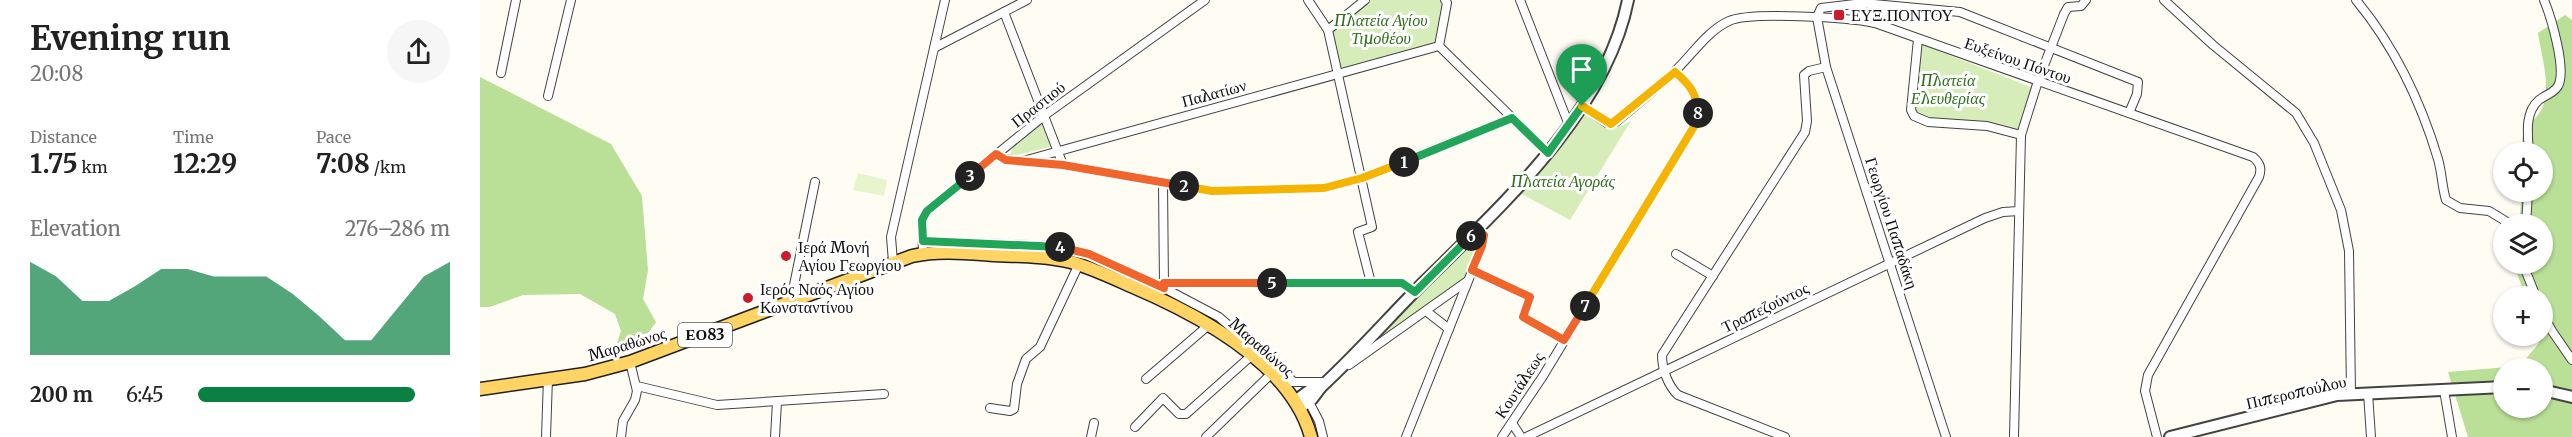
<!DOCTYPE html>
<html lang="en">
<head>
<meta charset="utf-8">
<style>
	:root { --surface:#fff; --page:#f6f6f6; --text:#222; --muted:#767676; --accent:#0b8043 }
	body { margin:0; font-family:Merriweather,serif; background:var(--page); color:var(--text); height:100vh; display:flex; flex-direction:column; font-size:22px; white-space:nowrap }
	* { box-sizing:border-box; margin:0 }
	p { font-size:20px; color:var(--muted) }
	.icon { flex:none; width:33px; height:33px; fill:none; stroke:currentColor; stroke-width:2; stroke-linecap:round; stroke-linejoin:round }
	.map { position:relative; flex:1; overflow:hidden }
	.sheet { display:flex; flex-direction:column; background:var(--surface); width:480px }
	.sheet>* { flex:none }
	.tools { position:absolute; left:2013px; top:142px; display:grid; gap:12px }
	.tools a { display:grid; place-items:center; width:60px; height:60px; border-radius:50%; background:var(--surface); box-shadow:0 2px 4px #0004; font-size:30px }
	.pin { position:absolute; display:grid; place-items:center; width:51px; height:51px; color:#fff; margin:-62px -26px; border-radius:50% 50% 50% 0; rotate:-45deg; box-shadow:0 0 6px #0007 }
	.pin .icon { rotate:45deg }
	.km { position:absolute; width:30px; height:30px; margin:-15px; border-radius:50%; background:#222; color:#fff; font-size:16px; line-height:30px; text-align:center }
	.round { display:grid; place-items:center; flex:none; width:63px; height:63px; border-radius:32px; background:var(--page) }
	.head { display:flex; align-items:center; justify-content:space-between; height:102px; padding:0 30px }
	h1 { font-size:33px; font-weight:700; line-height:45px }
	.metrics { display:grid; grid-template-columns:repeat(3,1fr); gap:9px; height:102px; padding:6px 30px }
	.metrics div { display:grid; align-content:center }
	.metrics b { font-size:26px; font-weight:700 }
	.metrics small { font-size:16px; font-weight:400 }
	.metrics p { font-size:16px }
	.chart { height:168px; padding:12px 30px }
	.chart p { display:flex; justify-content:space-between }
	.chart svg { width:100%; height:108px; margin-top:6px; fill:var(--accent); opacity:.7 }
	ul { padding:0 30px; list-style:none; font-size:20px }
	li { display:grid; grid-template-columns:96px 72px 1fr; align-items:center; height:45px }
	li i { height:15px; border-radius:8px; background:var(--accent) }
	main { display:flex; flex:1; min-height:0 }
	.map>svg:first-child { display:block }
	.green { fill:#d6edb9 }
	.forest { fill:#bae097; fill-rule:evenodd }
	.pitch { fill:#e7f4cc }
	.lines { fill:none; stroke-linecap:round; stroke-linejoin:round }
	.minor-casing { stroke:#434343; stroke-width:10 }
	.tertiary-casing { stroke:#434343; stroke-width:14 }
	.primary-casing { stroke:#212121; stroke-width:15 }
	.minor { stroke:#fff; stroke-width:8 }
	.tertiary { stroke:#fff; stroke-width:10 }
	.primary { stroke:#ffd464; stroke-width:12 }
	.split-1-casing { stroke:#fff; stroke-width:12 }
	.split-2-casing { stroke:#fff; stroke-width:12 }
	.split-3-casing { stroke:#fff; stroke-width:12 }
	.split-4-casing { stroke:#fff; stroke-width:12 }
	.split-5-casing { stroke:#fff; stroke-width:12 }
	.split-6-casing { stroke:#fff; stroke-width:12 }
	.split-7-casing { stroke:#fff; stroke-width:12 }
	.split-8-casing { stroke:#fff; stroke-width:12 }
	.split-9-casing { stroke:#fff; stroke-width:12 }
	.split-1 { stroke:#22a559; stroke-width:8 }
	.split-2 { stroke:#f5b400; stroke-width:8 }
	.split-3 { stroke:#f0652b; stroke-width:8 }
	.split-4 { stroke:#22a559; stroke-width:8 }
	.split-5 { stroke:#f0652b; stroke-width:8 }
	.split-6 { stroke:#22a559; stroke-width:8 }
	.split-7 { stroke:#f0652b; stroke-width:8 }
	.split-8 { stroke:#f5b400; stroke-width:8 }
	.split-9 { stroke:#f5b400; stroke-width:8 }
	.poi-dot { fill:#cc1c2b; stroke:#fff; stroke-width:2 }
	.labels { text-anchor:middle; stroke-width:6; stroke-linejoin:round; paint-order:stroke }
	.shield { fill:#fff; stroke:#585858; stroke-width:1.5 }
	.shield-label { font-size:15px; font-weight:bold; fill:#101010 }
	.poi-label { font-size:16px; fill:#101010; stroke:#fff; text-anchor:start }
	.park-label { font-size:16px; font-style:italic; fill:#2f6f1a; stroke:#fff }
	.street-label { font-size:16px; fill:#101010; stroke:#fff }
</style>
</head>
<body>
<main>
<section class="sheet">
<div class="head"><div><h1>Evening run</h1><p>20:08</p></div><a class="round"><svg class="icon" aria-label="share" viewBox="0 0 24 24"><path d="M12 15V3M7 8l5-5 5 5M5 13v7h14v-7"/></svg></a></div>
<div class="metrics">
<div><p>Distance</p><b>1.75<small> km</small></b></div>
<div><p>Time</p><b>12:29</b></div>
<div><p>Pace</p><b>7:08<small> /km</small></b></div>
</div>
<div class="chart"><p><span>Elevation</span>276–286 m</p>
<svg viewBox="0 0 160 44" preserveAspectRatio="none"><path d="M0 44V6L10 12L20 22L30 22L40 16L50 9L60 9L70 12L80 12L90 12L100 19L110 28L120 38L130 38L140 25L150 12L160 6V44z"/></svg>
</div>
<ul>
<li><b>200 m</b>6:45<i style="width:86%"></i></li>
</ul>
</section>
<div class="map">
<svg width="2092" height="437" viewBox="0 0 2092 437">
	<rect width="100%" height="100%" fill="#fffcf4"/>
	<g class="green">
		<polygon points="889,0 961,0 963,4 956,44 860,70 850,32"/>
		<polygon points="1441,44 1551,87 1539,132 1445,119 1436,115 1435,110"/>
		<path d="M1103 113C1123 126 1128 134 1151 121L1090 220 1038 192Z"/>
		<polygon points="564,119 574,146 529,157 535,143"/>
		<polygon points="993,241 997,241 997,246 985,279 884,350"/>
	</g>
	<g class="forest">
		<path d="M2085 15 2092 20V437H1988L1968 372 2040 366 2059 343 2057 336H2062V297H2046L2036 271 2037 264H2062V225H2039L2042 192H2062V153H2042C2040 120 2057 126 2064 103 2070 82 2061 54 2058 33ZM2024 369H2062V408H2024Z"/>
		<polygon points="0,77 131,144 162,196 168,270 163,299 176,322 159,346 135,349 141,331 135,314 100,294 43,295 10,307 0,307"/>
	</g>
	<polygon class="pitch" points="378,173 407,180 404,196 373,190"/>
	<g class="lines">
		<defs>
			<g id="minor">
				<polyline points="828,0 848,30 892,227 878,232 891,283"/>
				<polyline points="1040,0 1089,125"/>
				<polyline points="1684,0 1733,45 1816,113 1834,143 1861,210 1869,251 1871,393"/>
				<path d="M1876 0C1914 46 1941 102 1958 159 1962 173 1962 187 1966 200L1980 208 2009 211 2032 225"/>
				<polyline points="524,12 583,165"/>
				<polyline points="848,30 885,0"/>
				<polyline points="1438,39 1431,110 1434,116 1448,122 1507,126 1541,135"/>
				<polyline points="959,46 1068,153"/>
				<polyline points="959,46 967,3 965,0"/>
				<polyline points="454,48 547,0"/>
				<polyline points="21,73 36,0"/>
				<polyline points="68,96 91,0"/>
				<path d="M1102 106 1127 123 1136 122C1156 105 1177 89 1195 71 1212 55 1227 31 1249 21 1270 11 1370 18 1395 23L1773 157C1780 163 1782 168 1779 177L1668 375 1665 391 1677 437"/>
				<path d="M2049 153C2048 135 2044 113 2059 100 2065 95 2073 94 2078 86 2087 70 2071 17 2064 0"/>
				<polyline points="516,155 525,159 543,161 959,46"/>
				<polyline points="543,161 583,165 732,191 844,188 882,178 1032,118"/>
				<polyline points="683,183 684,286"/>
				<polyline points="2046,225 2048,192"/>
				<polyline points="443,241 574,246 609,254 684,288 739,317 814,382"/>
				<polyline points="443,253 442,220 447,211 565,115 725,0"/>
				<polyline points="1196,254 1233,276"/>
				<polyline points="413,262 411,237 465,0"/>
				<polyline points="2043,264 2056,297"/>
				<polyline points="992,270 1050,297 1043,317 1084,340"/>
				<polyline points="684,283 922,283 935,292"/>
				<polyline points="315,300 313,290 335,182"/>
				<polyline points="946,311 969,329"/>
				<polyline points="2062,313 2072,331 2092,360"/>
				<polyline points="869,365 986,282"/>
				<polyline points="666,379 730,324"/>
				<polyline points="811,382 844,382"/>
				<polyline points="157,386 237,405 404,394"/>
				<polyline points="1964,390 1972,437"/>
				<polyline points="1888,393 1891,437"/>
				<polyline points="829,402 839,421 843,437"/>
				<polyline points="510,408 530,411 534,409 537,384 546,359 560,347 599,264"/>
				<polyline points="1032,423 1041,437"/>
				<polyline points="655,427 683,398 699,414 706,414 771,356"/>
				<polyline points="66,437 68,378"/>
				<polyline points="141,437 143,421 155,400 157,391 150,362"/>
				<polyline points="295,437 297,402"/>
				<polyline points="611,437 614,423"/>
				<polyline points="726,437 791,374"/>
				<polyline points="926,437 1002,246 1004,235 997,230"/>
				<path d="M1022 437 1063 376 1218 120C1217 95 1214 89 1195 72"/>
				<polyline points="1046,437 1505,218 1523,212 1539,211"/>
				<path d="M1305 437 1198 395C1188 386 1182 369 1182 355L1325 132 1327 121 1324 75 1329 71 1346 67"/>
				<polyline points="1466,437 1346,67 1337,17 1341,8 1383,3 1480,12 1658,82 1657,94 1649,113"/>
				<polyline points="1534,437 1541,135 1558,81 1584,14 1588,7 1601,6 1606,0"/>
			</g>
			<g id="tertiary">
				<polyline points="2062,390 2092,397"/>
				<polyline points="815,401 830,390 841,387"/>
				<path d="M820 408 832 399 841 387C877 354 909 317 943 283 1021 206 1126 112 1148 0"/>
				<polyline points="1690,437 1857,395 2024,387"/>
			</g>
			<path id="primary" d="M0 389 105 374 150 362 432 256C459 250 486 253 514 255 540 256 566 256 591 262 612 268 631 277 651 286 717 314 811 363 831 437"/>
		</defs>
		<use href="#minor" class="minor-casing"/>
		<use href="#tertiary" class="tertiary-casing"/>
		<use href="#primary" class="primary-casing"/>
		<use href="#minor" class="minor"/>
		<use href="#tertiary" class="tertiary"/>
		<use href="#primary" class="primary"/>
	</g>
	<g class="lines">
		<defs>
			<polyline id="split-1" points="924,162 1032,118 1068,153 1102,106"/>
			<polyline id="split-2" points="704,186 732,191 844,188 882,178 924,162"/>
			<polyline id="split-3" points="490,176 516,154 526,160 583,165 704,186"/>
			<polyline id="split-4" points="490,176 447,211 442,220 443,241 580,247"/>
			<polyline id="split-5" points="580,247 609,254 684,288 684,283 792,283"/>
			<polyline id="split-6" points="792,283 922,283 935,292 991,236"/>
			<polyline id="split-7" points="991,236 997,230 1004,235 1002,246 992,270 1050,297 1043,317 1084,340 1105,306"/>
			<polyline id="split-8" points="1105,306 1218,120 1218,113"/>
			<path id="split-9" d="M1102 106 1131 124 1195 72C1209 84 1217 93 1218 113"/>
		</defs>
		<use href="#split-1" class="split-1-casing"/>
		<use href="#split-2" class="split-2-casing"/>
		<use href="#split-3" class="split-3-casing"/>
		<use href="#split-4" class="split-4-casing"/>
		<use href="#split-5" class="split-5-casing"/>
		<use href="#split-6" class="split-6-casing"/>
		<use href="#split-7" class="split-7-casing"/>
		<use href="#split-8" class="split-8-casing"/>
		<use href="#split-9" class="split-9-casing"/>
		<use href="#split-1" class="split-1"/>
		<use href="#split-2" class="split-2"/>
		<use href="#split-3" class="split-3"/>
		<use href="#split-4" class="split-4"/>
		<use href="#split-5" class="split-5"/>
		<use href="#split-6" class="split-6"/>
		<use href="#split-7" class="split-7"/>
		<use href="#split-8" class="split-8"/>
		<use href="#split-9" class="split-9"/>
	</g>
	<g class="poi-dot">
		<rect x="1353" y="9" width="12" height="12" rx="3"/>
		<circle cx="306" cy="256" r="6"/>
		<circle cx="268" cy="298" r="6"/>
	</g>
	<g class="labels">
		<rect class="shield" x="198" y="323" width="54" height="24" rx="4.5"/>
		<g class="shield-label">
			<text x="225" y="340">ΕΟ83</text>
		</g>
		<g class="poi-label">
			<text x="1371" y="21">ΕΥΞ.ΠΟΝΤΟΥ</text>
			<text x="318" y="253">Ιερά Μονή<tspan x="318" dy="18">Αγίου Γεωργίου</tspan></text>
			<text x="280" y="295">Ιερός Ναός Αγίου<tspan x="280" dy="18">Κωνσταντίνου</tspan></text>
		</g>
		<g class="park-label">
			<text x="901" y="26">Πλατεία Αγίου<tspan x="901" dy="18">Τιμοθέου</tspan></text>
			<text x="1468" y="86">Πλατεία<tspan x="1468" dy="18">Ελευθερίας</tspan></text>
			<text x="1083" y="187">Πλατεία Αγοράς</text>
		</g>
		<g class="street-label">
			<text transform="translate(1538 60) rotate(19)" y="6">Ευξείνου Πόντου</text>
			<text transform="translate(734 93) rotate(-15)" y="6">Παλατίων</text>
			<text transform="translate(558 104) rotate(-38)" y="6">Πραστιού</text>
			<text transform="translate(1412 223) rotate(72)" y="6">Γεωργίου Παπαδάκη</text>
			<text transform="translate(1285 307) rotate(-26)" y="6">Τραπεζούντος</text>
			<text transform="translate(147 344) rotate(-17)" y="6">Μαραθώνος</text>
			<text transform="translate(782 347) rotate(41)" y="6">Μαραθώνος</text>
			<text transform="translate(1039 385) rotate(-57)" y="6">Κουτάλεως</text>
			<text transform="translate(1816 392) rotate(-13)" y="6">Πιπεροπούλου</text>
		</g>
	</g>
</svg>
<div class="tools">
<a><svg class="icon" aria-label="locate" viewBox="0 0 24 24"><circle cx="12" cy="12" r="6"/><path d="M12 2v4M12 18v4M2 12h4M18 12h4"/></svg></a>
<a><svg class="icon" aria-label="layers" viewBox="0 0 24 24"><path d="M12 4l9 5-9 5-9-5zM3 14l9 5 9-5"/></svg></a>
<a>+</a>
<a>−</a>
</div>
<div class="pin" style="left:1102px;top:106px;background:#1e9e55"><svg class="icon" aria-label="arrive" viewBox="0 0 24 24"><path d="M6 21V4h12l-3 4 3 4H6"/></svg></div>
<b class="km" style="left:924px;top:162px">1</b>
<b class="km" style="left:704px;top:186px">2</b>
<b class="km" style="left:490px;top:176px">3</b>
<b class="km" style="left:580px;top:247px">4</b>
<b class="km" style="left:792px;top:283px">5</b>
<b class="km" style="left:991px;top:236px">6</b>
<b class="km" style="left:1105px;top:306px">7</b>
<b class="km" style="left:1218px;top:113px">8</b>
</div>
</main>
</body>
</html>
